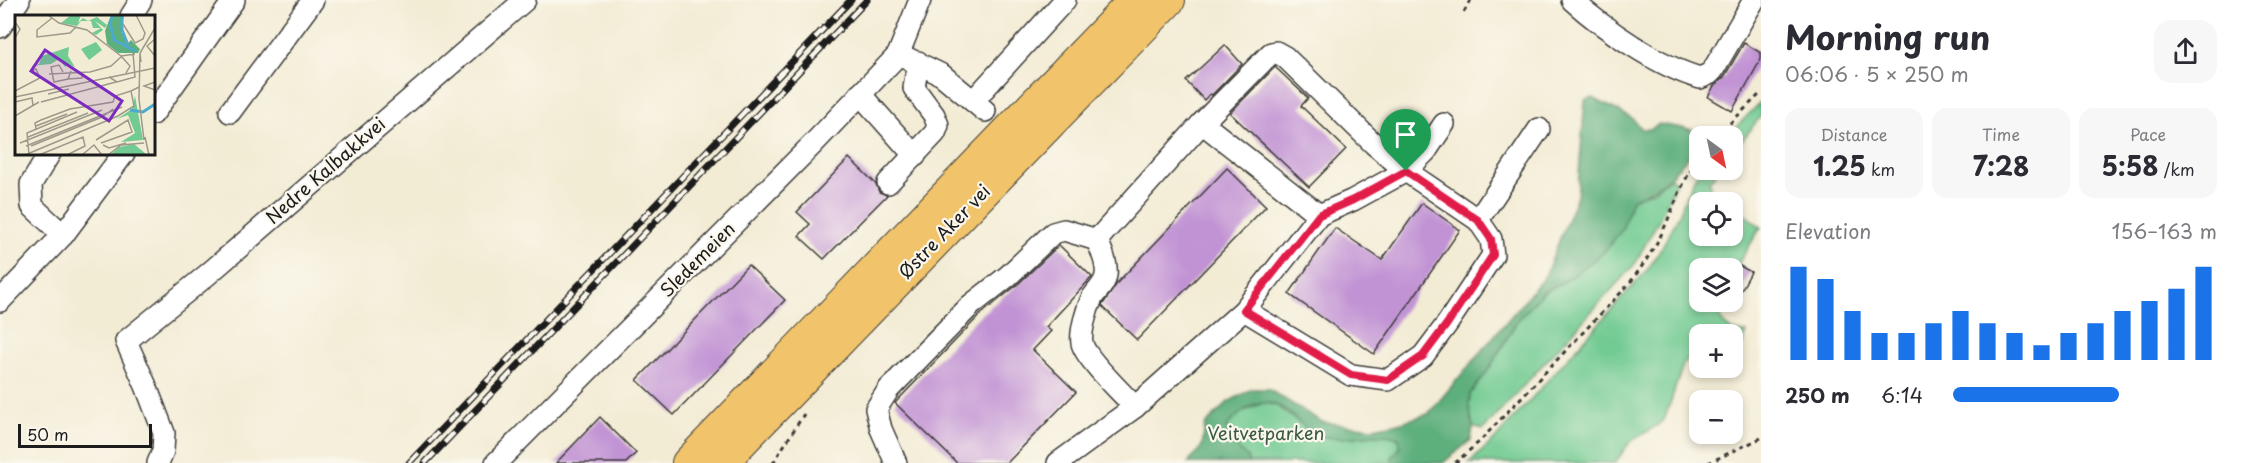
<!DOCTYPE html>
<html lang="en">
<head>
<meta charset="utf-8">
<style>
	:root { --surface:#fff; --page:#f7f7f7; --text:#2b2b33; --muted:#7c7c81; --accent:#1a73e8 }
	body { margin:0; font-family:"Playpen Sans",sans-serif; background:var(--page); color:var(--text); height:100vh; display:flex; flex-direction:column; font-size:22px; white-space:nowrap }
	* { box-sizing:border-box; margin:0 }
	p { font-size:20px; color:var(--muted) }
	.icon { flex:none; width:33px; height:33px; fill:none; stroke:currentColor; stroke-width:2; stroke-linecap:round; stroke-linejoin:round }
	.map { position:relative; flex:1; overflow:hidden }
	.details { display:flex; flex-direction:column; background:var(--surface); width:480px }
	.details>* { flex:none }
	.needle { width:39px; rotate:147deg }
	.buttons { position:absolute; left:1689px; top:126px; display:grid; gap:12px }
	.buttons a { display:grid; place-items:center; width:54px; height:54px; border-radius:12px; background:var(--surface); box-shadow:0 3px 9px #0003; font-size:30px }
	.scale { position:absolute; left:18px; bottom:15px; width:134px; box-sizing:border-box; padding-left:6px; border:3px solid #1c1c1c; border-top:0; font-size:16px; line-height:21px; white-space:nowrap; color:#1c1c1c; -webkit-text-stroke:4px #fbf7ec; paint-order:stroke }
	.pin { position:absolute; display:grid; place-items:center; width:51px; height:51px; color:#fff; margin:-62px -26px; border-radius:50% 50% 50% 0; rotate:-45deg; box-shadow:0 0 6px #0007 }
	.pin .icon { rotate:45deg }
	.round { display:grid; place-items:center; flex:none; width:63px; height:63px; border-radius:18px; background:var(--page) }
	.head { display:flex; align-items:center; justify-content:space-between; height:102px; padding:0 24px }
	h1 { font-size:33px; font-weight:700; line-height:45px }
	.metrics { display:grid; grid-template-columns:repeat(3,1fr); gap:9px; height:102px; padding:6px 24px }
	.metrics div { display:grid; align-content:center; border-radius:15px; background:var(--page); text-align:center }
	.metrics b { font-size:26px; font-weight:700 }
	.metrics small { font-size:16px; font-weight:400 }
	.metrics p { font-size:16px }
	.chart { height:168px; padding:12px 24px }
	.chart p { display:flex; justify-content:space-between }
	.chart svg { width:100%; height:108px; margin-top:6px; stroke:var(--accent); stroke-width:6 }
	ul { padding:0 24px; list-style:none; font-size:20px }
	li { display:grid; grid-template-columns:96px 72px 1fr; align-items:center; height:45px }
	li i { height:15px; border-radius:8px; background:var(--accent) }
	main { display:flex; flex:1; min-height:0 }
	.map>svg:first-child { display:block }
	.green { fill:#72cb92; stroke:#477457; stroke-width:1.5 }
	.forest { fill:#5daf7c; stroke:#3c664c; stroke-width:1.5 }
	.building { fill:#c193d4 }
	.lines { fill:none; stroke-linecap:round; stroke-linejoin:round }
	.minor-casing { stroke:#3c3b38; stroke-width:24 }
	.highway-casing { stroke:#3c3b38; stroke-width:34 }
	.path { stroke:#3c3b38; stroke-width:3; stroke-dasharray:4.5 4.5; stroke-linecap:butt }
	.minor { stroke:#fff; stroke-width:21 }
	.highway { stroke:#f1c36a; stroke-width:32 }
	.rail-casing { stroke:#1c1c1c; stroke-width:7 }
	.rail { stroke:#fbf7ec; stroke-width:4.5; stroke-dasharray:14; stroke-linecap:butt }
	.route-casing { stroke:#fff; stroke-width:12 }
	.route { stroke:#e11d48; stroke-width:8 }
	.labels { text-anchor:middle; stroke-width:4.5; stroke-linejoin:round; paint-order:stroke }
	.street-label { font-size:18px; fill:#1c1c1c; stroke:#fbf7ec }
	.park-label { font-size:18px; fill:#3a5945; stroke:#fbf7ec }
	.inset-river { fill:none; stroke:#4eaacc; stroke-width:3 }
	.inset-road { fill:none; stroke:#9d998b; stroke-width:1.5 }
	.view { fill:#7b2cbf; fill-opacity:0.15; stroke:#7b2cbf; stroke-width:3 }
	.inset-edge { fill:none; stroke:#1c1c1c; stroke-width:3 }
</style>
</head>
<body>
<main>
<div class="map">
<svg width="1761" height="463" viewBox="0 0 1761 463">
	<rect width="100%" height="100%" fill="#fbf7ec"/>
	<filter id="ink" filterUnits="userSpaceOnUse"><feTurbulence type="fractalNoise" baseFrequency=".0167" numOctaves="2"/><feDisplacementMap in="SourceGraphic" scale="12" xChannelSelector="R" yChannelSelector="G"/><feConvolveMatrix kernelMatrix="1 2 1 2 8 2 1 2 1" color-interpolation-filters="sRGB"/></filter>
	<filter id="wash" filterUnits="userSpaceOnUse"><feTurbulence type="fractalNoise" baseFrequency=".008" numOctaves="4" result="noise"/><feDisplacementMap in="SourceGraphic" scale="24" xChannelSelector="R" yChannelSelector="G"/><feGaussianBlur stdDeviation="1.35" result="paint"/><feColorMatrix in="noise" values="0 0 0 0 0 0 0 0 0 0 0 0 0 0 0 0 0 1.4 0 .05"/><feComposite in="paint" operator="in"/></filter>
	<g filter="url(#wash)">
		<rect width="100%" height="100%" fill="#f3ecd5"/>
		<g class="green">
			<polygon points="1761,102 1761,116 1733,152 1732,136 1727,136"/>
			<path d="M1700 170H1719L1709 182 1711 190 1728 202H1700V236H1732L1733 206 1761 227 1733 272 1732 268H1700V302H1718C1717 322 1728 333 1747 333L1738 354 1733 359 1732 334H1700L1699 355 1689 356 1683 365 1665 418 1658 425 1630 442 1615 463H1469L1494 440 1648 269C1659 252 1670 235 1678 216 1686 199 1689 184 1700 170Z"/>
			<polygon points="1671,177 1676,182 1660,218 1634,265 1483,430 1473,427 1469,407 1470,394 1487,372 1517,321 1544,292 1569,279 1622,230 1632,199 1653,191"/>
			<polygon points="1263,403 1275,405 1315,434 1342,438 1386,434 1399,439 1400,448 1392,457 1393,463 1248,463 1247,457 1233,445 1226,428 1237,414"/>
		</g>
		<path class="forest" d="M1593 98 1632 118 1642 129H1651L1659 124 1700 131 1704 136H1700L1699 143C1677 170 1667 185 1632 199L1622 230 1604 252 1569 279 1543 292 1517 321 1487 372 1470 394 1469 407 1473 427 1471 440 1443 463H1393L1392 457 1400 448 1399 438C1372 429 1343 445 1316 434 1298 427 1286 402 1264 403 1249 404 1235 417 1226 428L1232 443 1247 457 1248 463H1188L1202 446 1205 425 1228 402 1252 389H1268L1322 422 1373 428 1395 424 1428 414 1545 276 1577 196 1585 100Z"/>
		<g id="blocks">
			<g class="building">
				<polygon points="1744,43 1761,53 1761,59 1732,111 1708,97 1714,86 1724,77"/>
				<polygon points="1225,45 1242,64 1212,95 1210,94 1204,100 1186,81"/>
				<polygon points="1275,67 1308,98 1301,106 1346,149 1309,187 1230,113"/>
				<polygon points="849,158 876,184 879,192 887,195 824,259 799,236 810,224 797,212"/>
				<polygon points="1227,168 1266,206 1137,340 1102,306 1103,304 1118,282"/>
				<polygon points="1422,203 1460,230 1374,354 1289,294 1335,228 1382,260"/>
				<polygon points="1059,245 1092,277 1046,327 1051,331 1033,350 1076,392 1007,463 957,463 895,403 980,315 1017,285"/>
				<polygon points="748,265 785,300 674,415 637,380"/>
				<polygon points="1738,265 1751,272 1732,307 1732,274"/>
				<polygon points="600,417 636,453 626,463 556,463"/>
			</g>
		</g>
	</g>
	<g filter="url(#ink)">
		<use href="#blocks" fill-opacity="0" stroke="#3c3b38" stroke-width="1.5"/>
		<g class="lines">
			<defs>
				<g id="minor">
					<path d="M1572 0C1604 29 1658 66 1700 78L1709 74 1713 70 1754 0"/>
					<polyline points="131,16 141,0"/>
					<polyline points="0,27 19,0"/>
					<polyline points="907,58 942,75 985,111"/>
					<polyline points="860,94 915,156"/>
					<polyline points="973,101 1065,0"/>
					<polyline points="230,112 313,0"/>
					<polyline points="153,114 234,0"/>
					<polyline points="1202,123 1319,215"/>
					<polyline points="50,153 31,184 32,206 63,235"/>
					<polyline points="888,183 935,133 938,125 934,115 914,88 918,62"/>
					<polyline points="1478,220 1539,129"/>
					<polyline points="0,301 63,235 124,153"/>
					<path d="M1135 407C1123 394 1085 358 1082 343 1080 331 1087 309 1092 298 1097 290 1105 285 1106 275 1108 264 1101 250 1097 240L1202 123 1271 53 1276 52 1285 57 1374 144 1406 171 1478 220 1491 239 1493 255 1447 324 1423 356 1388 380 1351 375 1244 310"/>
					<polyline points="158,463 163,451 164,433 146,386 126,341 207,275 525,0"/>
					<polyline points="496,463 813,144 898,55 920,0"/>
					<polyline points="896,463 881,429 876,409 889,389 971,305 1008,276 1053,233 1064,230 1097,240"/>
					<polyline points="1058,463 1135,407 1244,310 1319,215 1353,200 1406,171 1426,151 1444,124"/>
				</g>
				<g id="highway">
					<polyline points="688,463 1135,0"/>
					<polyline points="721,463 1169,0"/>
				</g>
			</defs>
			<use href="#minor" class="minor-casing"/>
			<use href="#highway" class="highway-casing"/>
			<g class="path">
				<polyline points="1464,12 1471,0"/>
				<polyline points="1717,136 1761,93"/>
				<polyline points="773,463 804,414"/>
				<path d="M1455 463 1479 442 1629 284C1640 269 1651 254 1660 237 1673 211 1681 181 1700 157"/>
				<polyline points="1708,463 1761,438"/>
			</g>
			<use href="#minor" class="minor"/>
			<use href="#highway" class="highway"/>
			<defs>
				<g id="rail">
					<polyline points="409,463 851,0"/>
					<polyline points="425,463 867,0"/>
				</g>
			</defs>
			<use href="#rail" class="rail-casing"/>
			<use href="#rail" class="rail"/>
		</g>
	</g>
	<g class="lines" filter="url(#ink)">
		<defs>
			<polygon id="route" points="1406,171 1478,220 1491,239 1493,255 1447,324 1423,356 1388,380 1351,375 1244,310 1319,215 1353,200"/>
		</defs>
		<use href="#route" class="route-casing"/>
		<use href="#route" class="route"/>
	</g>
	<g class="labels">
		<g class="street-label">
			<text transform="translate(326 171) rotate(-41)" y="6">Nedre Kalbakkvei</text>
			<text transform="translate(945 232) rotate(-46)" y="6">Østre Aker vei</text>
			<text transform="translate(698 260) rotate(-45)" y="6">Sledemeien</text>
		</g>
		<g class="park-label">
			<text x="1266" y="440">Veitvetparken</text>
		</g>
	</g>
	<g transform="translate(15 15)">
		<rect width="140" height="140" fill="#f3ecd5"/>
		<path d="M56 0H66L63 8 68 3 73 6 82 2 92 10 90 13 80 6 88 15 81 20 77 18 86 13H78L76 6H66L62 11 46 8ZM81 27 87 35 74 45 66 34ZM54 32 53 41 60 52 53 49 50 52 44 44 36 49 16 51 24 49 27 41ZM120 81 128 125 106 127 120 118 113 100 102 104 117 94ZM119 129 131 139 95 140 104 132Z" fill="#72cb92"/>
		<path d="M96 0H109L106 17 113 28 116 25 125 34 123 38H103L92 29 90 16Z" fill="#5daf7c"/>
		<path class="inset-river" d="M98 0 95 8 99 25 120 36M107 0V15L113 30M115 95 128 97 140 89"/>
		<path class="inset-road" d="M33 0 44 8 72 15 106 41M37 3 22 15V22L55 18 61 12M0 7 5 14 0 23M108 9 120 28 128 24 130 18 121 0M140 24 132 31 140 41M125 38 140 13M126 47 125 38 124 84 129 125M48 57 44 50 36 52 39 67 53 64 56 56M111 58 115 51 106 41 120 39M34 59 75 57 96 51 106 42M94 62 102 67 120 62 118 38M53 64 67 63 68 57M140 67 129 71 140 75M0 76 25 63 21 54 16 56M33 79 54 74M0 82 140 53M0 87 17 83 18 91M26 87 101 67M0 101 24 87M21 111 52 99M21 114 20 108 26 105 55 94 98 87 100 81 116 76M13 122 73 98M130 122 134 140M81 125 113 105 117 117 86 128M5 128 87 95M88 130 94 133 111 128M11 131 107 92M16 131 87 102 98 94M14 139 12 118 62 97M10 140 103 101 119 91 116 76 124 72M24 140 68 122 70 131 52 140M67 140 79 130 87 140M93 140 106 130 129 128"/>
		<path class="view" d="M30 35 107 86 94 106 16 56Z"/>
		<rect width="140" height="140" class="inset-edge"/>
	</g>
</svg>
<div class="buttons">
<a><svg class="needle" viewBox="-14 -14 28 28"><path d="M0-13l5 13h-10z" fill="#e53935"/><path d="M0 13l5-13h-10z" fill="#7c7c81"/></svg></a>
<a><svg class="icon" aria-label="locate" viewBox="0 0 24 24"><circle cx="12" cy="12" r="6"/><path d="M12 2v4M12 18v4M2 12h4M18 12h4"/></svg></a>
<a><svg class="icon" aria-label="layers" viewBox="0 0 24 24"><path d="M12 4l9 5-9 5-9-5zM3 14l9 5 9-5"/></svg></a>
<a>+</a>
<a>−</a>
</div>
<div class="scale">50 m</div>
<div class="pin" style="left:1406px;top:171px;background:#1e9e55"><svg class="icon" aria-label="arrive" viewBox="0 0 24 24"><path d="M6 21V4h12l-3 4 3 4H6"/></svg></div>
</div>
<section class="details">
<div class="head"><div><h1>Morning run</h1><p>06:06 · 5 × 250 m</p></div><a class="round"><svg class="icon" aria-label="share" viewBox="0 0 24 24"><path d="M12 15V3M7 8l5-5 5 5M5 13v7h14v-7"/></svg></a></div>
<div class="metrics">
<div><p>Distance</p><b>1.25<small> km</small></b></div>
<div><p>Time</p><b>7:28</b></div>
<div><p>Pace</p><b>5:58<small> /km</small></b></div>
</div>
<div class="chart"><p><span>Elevation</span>156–163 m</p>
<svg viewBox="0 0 160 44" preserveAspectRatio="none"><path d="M5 44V6M15 44V11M25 44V24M35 44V33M45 44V33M55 44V29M65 44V24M75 44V29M85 44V33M95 44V38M105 44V33M115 44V29M125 44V24M135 44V20M145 44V15M155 44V6"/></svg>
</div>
<ul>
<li><b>250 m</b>6:14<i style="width:63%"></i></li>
</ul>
</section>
</main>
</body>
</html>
